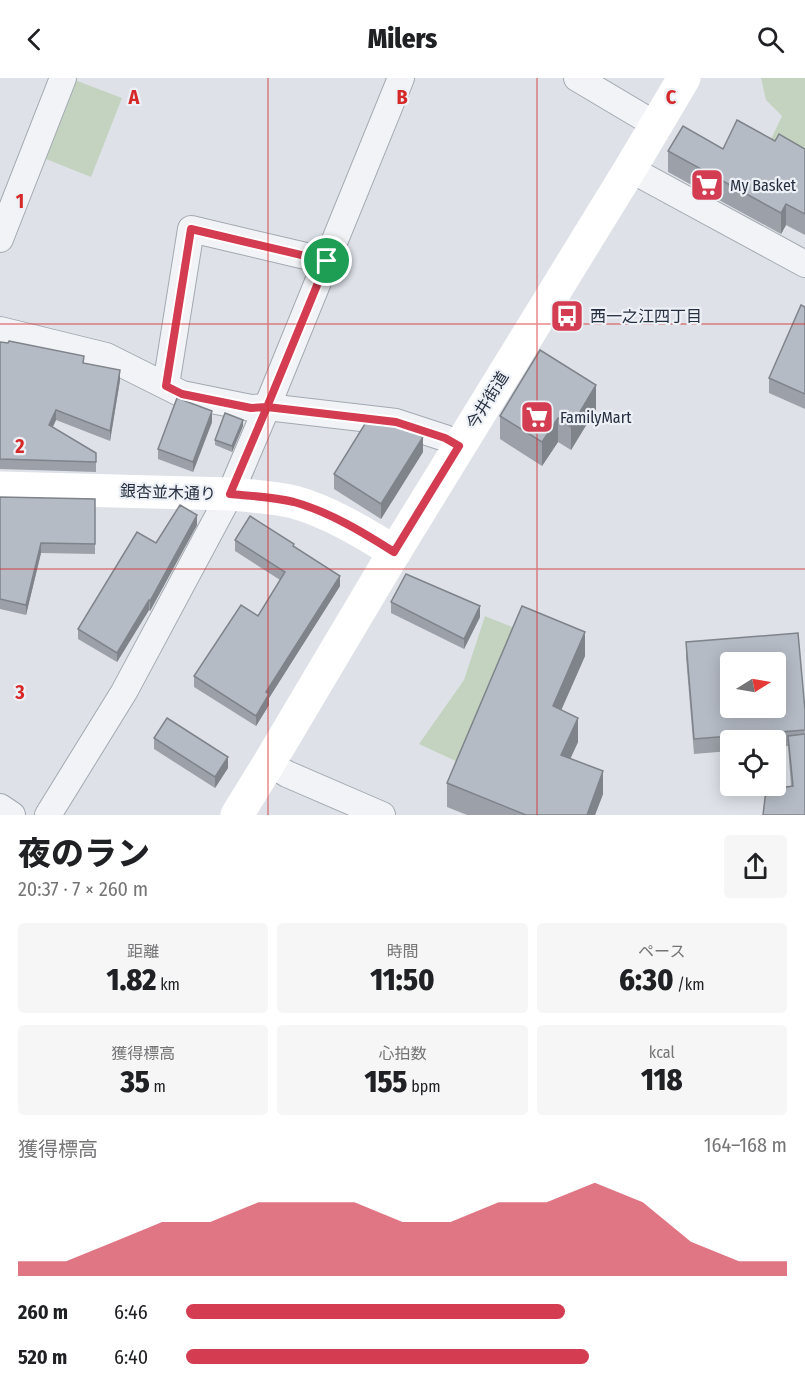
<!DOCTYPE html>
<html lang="ja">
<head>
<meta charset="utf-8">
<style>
	:root { --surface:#fff; --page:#f6f6f6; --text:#202124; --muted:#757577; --accent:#d43c51 }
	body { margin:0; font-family:"Fira Sans Condensed","Noto Sans JP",sans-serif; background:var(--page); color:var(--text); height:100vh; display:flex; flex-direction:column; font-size:22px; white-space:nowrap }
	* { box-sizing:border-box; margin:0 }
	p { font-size:20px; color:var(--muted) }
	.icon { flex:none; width:33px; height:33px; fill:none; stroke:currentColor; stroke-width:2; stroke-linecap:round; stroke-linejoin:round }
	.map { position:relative; height:737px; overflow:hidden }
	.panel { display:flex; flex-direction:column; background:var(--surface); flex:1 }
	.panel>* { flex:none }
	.needle { width:39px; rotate:79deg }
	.controls { position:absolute; left:720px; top:574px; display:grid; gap:12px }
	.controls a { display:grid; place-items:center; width:66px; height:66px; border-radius:6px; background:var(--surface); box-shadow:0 3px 15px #0003; font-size:30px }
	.pin { position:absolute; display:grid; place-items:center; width:51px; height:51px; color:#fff; margin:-26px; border:3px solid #fff; border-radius:50%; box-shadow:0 2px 6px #0007 }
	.round { display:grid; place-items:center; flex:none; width:63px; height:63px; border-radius:6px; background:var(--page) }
	.summary { display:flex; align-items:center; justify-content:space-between; height:102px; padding:0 18px }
	h1 { font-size:33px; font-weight:800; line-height:45px }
	.figures { display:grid; grid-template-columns:repeat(3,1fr); gap:9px; height:102px; padding:6px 18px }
	.figures div { display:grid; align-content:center; border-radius:6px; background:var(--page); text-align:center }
	.figures b { font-size:30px; font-weight:800 }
	.figures small { font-size:16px; font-weight:400 }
	.figures p { font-size:16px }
	.chart { height:168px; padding:12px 18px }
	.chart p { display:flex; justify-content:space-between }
	.chart svg { width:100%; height:108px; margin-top:6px; fill:var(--accent); opacity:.7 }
	ul { padding:0 18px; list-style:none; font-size:20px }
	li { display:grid; grid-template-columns:96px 72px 1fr; align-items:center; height:45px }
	li i { height:15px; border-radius:8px; background:var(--accent) }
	header { display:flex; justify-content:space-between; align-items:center; height:78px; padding:0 18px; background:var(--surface); font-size:27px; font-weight:800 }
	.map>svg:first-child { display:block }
	.green { fill:#c3d3bf }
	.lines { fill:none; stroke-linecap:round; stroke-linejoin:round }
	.street-casing { stroke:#a3a9b2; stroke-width:28 }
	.street { stroke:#f1f3f6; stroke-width:26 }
	.secondary { stroke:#fff; stroke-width:33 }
	.wall { fill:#9ca1a9 }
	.shaded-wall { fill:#7f838a }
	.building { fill:#b5bbc5; stroke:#7f838a; stroke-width:1.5; fill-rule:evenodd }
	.route-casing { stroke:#fff; stroke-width:12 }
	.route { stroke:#d43c51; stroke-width:8 }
	.grid { fill:none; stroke:#d62828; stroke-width:1.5; stroke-opacity:0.55 }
	.labels { text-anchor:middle; stroke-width:4.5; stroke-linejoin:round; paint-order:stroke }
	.poi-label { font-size:16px; fill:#262f40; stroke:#edf1f6; text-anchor:start }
	.street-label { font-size:16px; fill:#262f40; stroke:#edf1f6 }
	.grid-label { font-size:20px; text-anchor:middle; font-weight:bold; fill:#d62828; stroke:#edf1f6; stroke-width:4.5; stroke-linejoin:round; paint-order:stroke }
</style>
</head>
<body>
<header><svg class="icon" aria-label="back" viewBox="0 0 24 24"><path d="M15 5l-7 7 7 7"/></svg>Milers<svg class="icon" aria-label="search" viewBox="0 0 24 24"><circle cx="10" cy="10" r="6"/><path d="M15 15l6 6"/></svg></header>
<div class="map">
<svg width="805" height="737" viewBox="0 0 805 737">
	<rect width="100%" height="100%" fill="#dee2e8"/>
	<g class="green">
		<polygon points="761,0 805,0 805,81 771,61 782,38 766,22"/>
		<polygon points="72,1 122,20 91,99 41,79"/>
		<polygon points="485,538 517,551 460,685 419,666 464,602"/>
	</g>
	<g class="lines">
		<defs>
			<g id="street">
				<polyline points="577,0 656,47"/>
				<polyline points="630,91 805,186"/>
				<polyline points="0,161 63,0"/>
				<polyline points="0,252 106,278 182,316 251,330 267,329 396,344 445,360 459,368"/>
				<polyline points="166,307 191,151 327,183"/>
				<polyline points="269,685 287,696 382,737"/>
				<polyline points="0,729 12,737"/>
				<polyline points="48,737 124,614 230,416 267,329 401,0"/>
			</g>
		</defs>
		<use href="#street" class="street-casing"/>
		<use href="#street" class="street"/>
		<g class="secondary">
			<path d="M0 410 230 416C251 418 273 419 294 424 330 434 364 455 395 474"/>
			<polyline points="237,737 269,685 386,488 630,91 684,0"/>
		</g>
	</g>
	<g class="wall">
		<polygon points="775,63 805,71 805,157 786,147 781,156 668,94 668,73 723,71"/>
		<polygon points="805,229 805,331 769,315 769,300"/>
		<polygon points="0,264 84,285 120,302 110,363 56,342 53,349 96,375 96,394 0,391"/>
		<polygon points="596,331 571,372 558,364 542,388 500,361 500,338"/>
		<polygon points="212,344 193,394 158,381 158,371"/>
		<polygon points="243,348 232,374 215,367 215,362"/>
		<polygon points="423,374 381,441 334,411 334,396"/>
		<polygon points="0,419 95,421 95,476 41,475 26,537 0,531"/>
		<polygon points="197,447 150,533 149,532 117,584 78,561 78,551 156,465"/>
		<polygon points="235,462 294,468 340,508 269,620 269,627 256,648 194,609 194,598 258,538 280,502 235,473"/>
		<polygon points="391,524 480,539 464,571 391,535"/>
		<polygon points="686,564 805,632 805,737 791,708 788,668 776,669 776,663 730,663 730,673 694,676 686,579"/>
		<polygon points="585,578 561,632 578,664 570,681 603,716 595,737 467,737 447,729 447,705"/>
		<polygon points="154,660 228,690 215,710 154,671"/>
	</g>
	<g class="shaded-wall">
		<polygon points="786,126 786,147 781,156 781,135"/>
		<polygon points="120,292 120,302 110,363 110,353"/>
		<polygon points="596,307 596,331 571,372 571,349"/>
		<polygon points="56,332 56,342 49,356 49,347"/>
		<polygon points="212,333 212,344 193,394 193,384"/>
		<polygon points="558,340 558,364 542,388 542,364"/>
		<polygon points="243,342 243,348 232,374 232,368"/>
		<polygon points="423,359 423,374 381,441 381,426"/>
		<polygon points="197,437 197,447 150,533 150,523"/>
		<polygon points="41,465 41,475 26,537 26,527"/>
		<polygon points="340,498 340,508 269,620 269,627 256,648 256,638 266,614"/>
		<polygon points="149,522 149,532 117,584 117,575"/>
		<polygon points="480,528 480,539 464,571 464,561"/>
		<polygon points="585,554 585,578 553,651 553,628"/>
		<polygon points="578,640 578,664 561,701 561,677"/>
		<polygon points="228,679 228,690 215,710 215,699"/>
		<polygon points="603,693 603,716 595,737 587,737"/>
	</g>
	<g class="building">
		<polygon points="737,42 775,63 779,56 805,71 805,136 786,126 781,135 668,73 683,48 723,71"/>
		<polygon points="801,227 805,229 805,316 769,300"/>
		<polygon points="9,263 84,278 83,285 120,292 110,353 56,332 49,347 96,375 96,384 0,381 0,264 8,265"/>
		<polygon points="540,272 596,307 571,349 558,340 542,364 500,338"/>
		<polygon points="177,320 212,333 193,384 158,371"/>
		<polygon points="225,335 243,342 232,368 215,362"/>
		<polygon points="368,341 393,344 406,348 423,359 381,426 334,396"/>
		<polygon points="0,419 95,421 95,466 41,465 26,527 0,521"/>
		<polygon points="180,427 197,437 150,523 149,522 117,575 78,551 137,454 156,465"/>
		<polygon points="250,438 294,466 293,468 340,498 266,614 269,616 256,638 194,598 241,527 258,538 285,494 235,462"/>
		<polygon points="406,496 480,528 464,561 391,524"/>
		<polygon points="522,528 585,554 553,628 578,640 561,677 603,693 587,737 526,737 447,705"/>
		<path d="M798 555 805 632V652L694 661 686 564ZM730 585H776V630H730Z"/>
		<polygon points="167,640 228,679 215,699 154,660"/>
		<polygon points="805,656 805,737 763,737 766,712 793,708 788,658"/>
	</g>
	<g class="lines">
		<defs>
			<path id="route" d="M327 183 191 151 166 308 182 316 251 330 267 329 230 416C251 418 273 419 294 424 330 434 364 455 394 474L459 368 445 360 396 344 267 329 327 183"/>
		</defs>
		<use href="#route" class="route-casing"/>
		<use href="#route" class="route"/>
	</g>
	<path class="grid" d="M268 0V737M537 0V737M0 246H805M0 491H805"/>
	<defs>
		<symbol id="supermarket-square" viewBox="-11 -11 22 22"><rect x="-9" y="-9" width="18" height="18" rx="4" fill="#d43c51" stroke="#edf1f6"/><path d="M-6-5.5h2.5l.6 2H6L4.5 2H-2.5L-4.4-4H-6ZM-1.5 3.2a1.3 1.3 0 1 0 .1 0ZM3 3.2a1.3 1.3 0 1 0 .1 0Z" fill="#fff"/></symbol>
		<symbol id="bus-square" viewBox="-11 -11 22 22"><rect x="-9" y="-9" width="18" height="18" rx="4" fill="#d43c51" stroke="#edf1f6"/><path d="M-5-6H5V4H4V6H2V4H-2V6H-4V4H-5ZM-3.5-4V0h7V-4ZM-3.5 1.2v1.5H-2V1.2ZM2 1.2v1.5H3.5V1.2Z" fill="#fff"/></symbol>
	</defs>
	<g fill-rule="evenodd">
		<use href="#supermarket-square" x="688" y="88" width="38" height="38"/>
		<use href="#bus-square" x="548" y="219" width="38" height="38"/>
		<use href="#supermarket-square" x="518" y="320" width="38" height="38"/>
	</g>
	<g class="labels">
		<g class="poi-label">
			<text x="730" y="113">My Basket</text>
			<text x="590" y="244">西一之江四丁目</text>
			<text x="560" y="345">FamilyMart</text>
		</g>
		<g class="street-label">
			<text transform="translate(487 322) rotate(-58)" y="6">今井街道</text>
			<text transform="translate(168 414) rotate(2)" y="6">銀杏並木通り</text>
		</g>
	</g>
	<g class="grid-label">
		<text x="134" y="26">A</text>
		<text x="402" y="26">B</text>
		<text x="671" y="26">C</text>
		<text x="20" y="130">1</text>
		<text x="20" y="375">2</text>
		<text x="20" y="621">3</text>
	</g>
</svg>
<div class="controls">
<a><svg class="needle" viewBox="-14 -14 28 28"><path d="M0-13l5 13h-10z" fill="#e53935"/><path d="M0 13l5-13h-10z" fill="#757577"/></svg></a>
<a><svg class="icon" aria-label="locate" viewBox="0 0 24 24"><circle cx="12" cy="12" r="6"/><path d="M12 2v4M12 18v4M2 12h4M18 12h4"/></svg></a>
</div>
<div class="pin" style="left:327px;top:183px;background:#1e9e55"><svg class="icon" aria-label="arrive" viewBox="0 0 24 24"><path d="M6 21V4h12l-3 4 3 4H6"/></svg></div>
</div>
<section class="panel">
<div class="summary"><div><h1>夜のラン</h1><p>20:37 · 7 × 260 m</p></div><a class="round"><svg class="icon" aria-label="share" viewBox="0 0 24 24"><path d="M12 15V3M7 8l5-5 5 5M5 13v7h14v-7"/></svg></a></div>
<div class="figures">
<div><p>距離</p><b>1.82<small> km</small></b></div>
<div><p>時間</p><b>11:50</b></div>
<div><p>ペース</p><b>6:30<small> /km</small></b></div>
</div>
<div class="figures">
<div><p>獲得標高</p><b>35<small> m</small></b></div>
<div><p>心拍数</p><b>155<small> bpm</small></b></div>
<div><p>kcal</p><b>118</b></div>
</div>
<div class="chart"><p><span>獲得標高</span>164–168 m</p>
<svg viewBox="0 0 160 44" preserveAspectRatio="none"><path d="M0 44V38L10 38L20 30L30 22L40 22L50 14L60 14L70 14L80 22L90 22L100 14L110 14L120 6L130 14L140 30L150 38L160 38V44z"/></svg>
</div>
<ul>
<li><b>260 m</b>6:46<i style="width:63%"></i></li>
<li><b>520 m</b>6:40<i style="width:67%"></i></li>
</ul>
</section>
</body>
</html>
